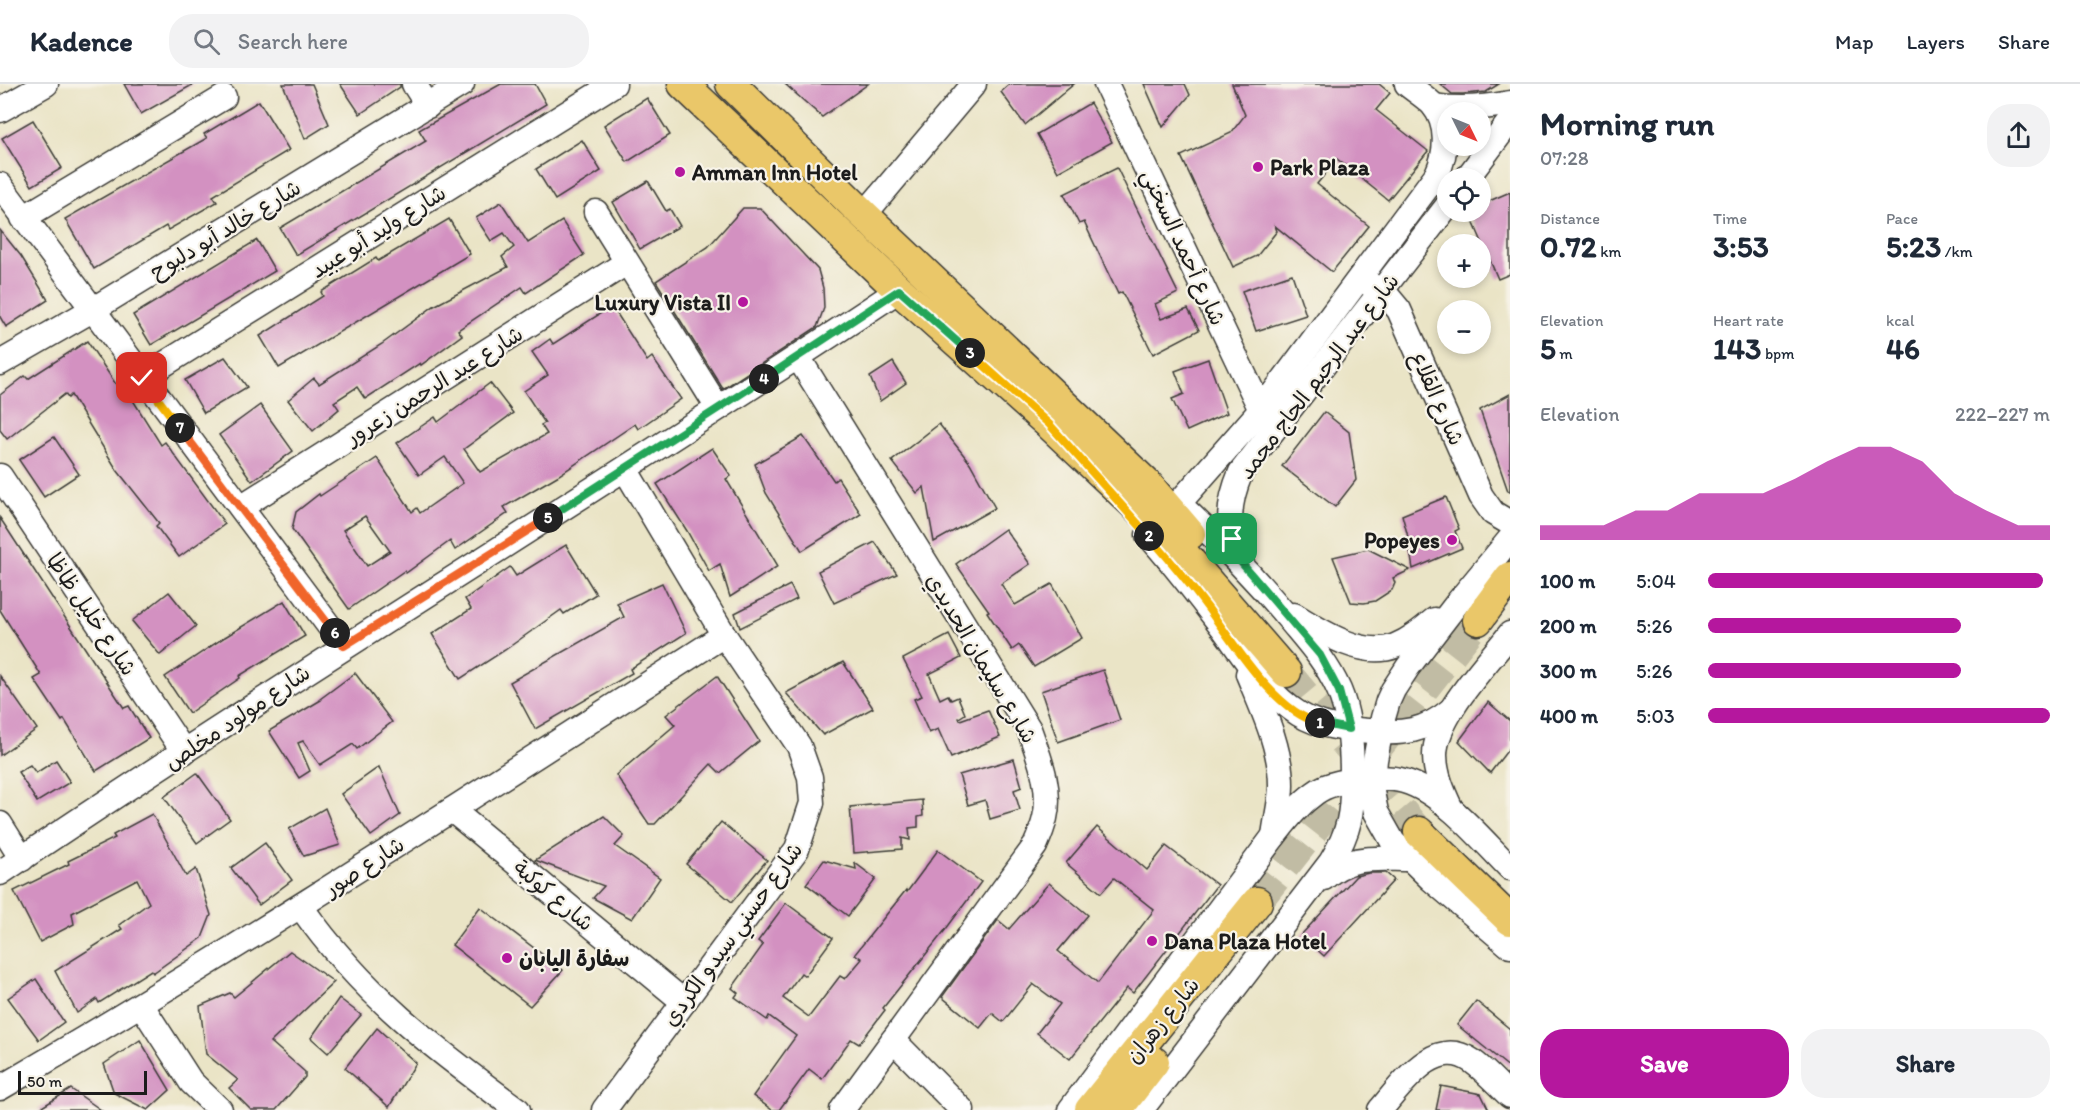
<!DOCTYPE html>
<html lang="en">
<head>
<meta charset="utf-8">
<style>
	:root { --surface:#fff; --page:#f2f2f3; --text:#1f2937; --muted:#747a83; --line:#e0e1e3; --accent:#b5179e }
	body { margin:0; font-family:Itim,"Playpen Sans Arabic",sans-serif; background:var(--page); color:var(--text); height:100vh; display:flex; flex-direction:column; font-size:22px; white-space:nowrap }
	* { box-sizing:border-box; margin:0 }
	p { font-size:20px; color:var(--muted) }
	.icon { flex:none; width:33px; height:33px; fill:none; stroke:currentColor; stroke-width:2; stroke-linecap:round; stroke-linejoin:round }
	.map { position:relative; flex:1; overflow:hidden }
	.sheet { display:flex; flex-direction:column; background:var(--surface); width:570px }
	.sheet>* { flex:none }
	.needle { width:39px; rotate:133deg }
	.fabs { position:absolute; left:1437px; top:18px; display:grid; gap:12px }
	.fabs a { display:grid; place-items:center; width:54px; height:54px; border-radius:50%; background:var(--surface); box-shadow:0 3px 9px #0003; font-size:30px }
	.scale { position:absolute; left:18px; bottom:15px; width:129px; box-sizing:border-box; padding-left:6px; border:3px solid #1c1c1c; border-top:0; font-size:16px; line-height:21px; white-space:nowrap; color:#1c1c1c; -webkit-text-stroke:4px #f7f3e8; paint-order:stroke }
	.pin { position:absolute; display:grid; place-items:center; width:51px; height:51px; color:#fff; margin:-26px; border-radius:12px; box-shadow:0 3px 9px #0006 }
	.km { position:absolute; width:30px; height:30px; margin:-15px; border-radius:50%; background:#222; color:#fff; font-size:16px; line-height:30px; text-align:center }
	.round { display:grid; place-items:center; flex:none; width:63px; height:63px; border-radius:24px; background:var(--page) }
	.summary { display:flex; align-items:center; justify-content:space-between; height:102px; padding:0 30px }
	h1 { font-size:33px; font-weight:800; line-height:45px }
	.figures { display:grid; grid-template-columns:repeat(3,1fr); gap:9px; height:102px; padding:6px 30px }
	.figures div { display:grid; align-content:center }
	.figures b { font-size:30px; font-weight:800 }
	.figures small { font-size:16px; font-weight:400 }
	.figures p { font-size:16px }
	.chart { height:168px; padding:12px 30px }
	.chart p { display:flex; justify-content:space-between }
	.chart svg { width:100%; height:108px; margin-top:6px; fill:var(--accent); opacity:.7 }
	.action { display:flex; gap:12px; margin-top:auto; padding:12px 30px }
	.action a { flex:1; height:69px; border-radius:24px; background:var(--accent); color:#fff; font-size:24px; font-weight:800; line-height:69px; text-align:center }
	.action a+a { background:var(--page); color:var(--text) }
	ul { padding:0 30px; list-style:none; font-size:20px }
	li { display:grid; grid-template-columns:96px 72px 1fr; align-items:center; height:45px }
	li i { height:15px; border-radius:8px; background:var(--accent) }
	header { display:flex; align-items:center; gap:36px; box-sizing:border-box; height:84px; padding:0 30px; background:var(--surface); border-bottom:2px solid var(--line) }
	header strong { font-size:28px }
	nav { display:flex; gap:33px; margin-inline-start:auto; font-size:21px }
	.search { width:420px; height:54px; background:var(--page); display:flex; align-items:center; gap:15px; box-sizing:border-box; padding:0 21px; border-radius:24px; color:var(--muted); font-size:22px }
	main { display:flex; flex:1; min-height:0 }
	.map>svg:first-child { display:block }
	.building { fill:#d391c1; fill-rule:evenodd }
	.lines { fill:none; stroke-linecap:round; stroke-linejoin:round }
	.major-tunnel { stroke:#c1bca4; stroke-width:30; stroke-dasharray:30 15; stroke-linecap:butt }
	.minor-casing { stroke:#3b3a36; stroke-width:27 }
	.major-casing { stroke:#3b3a36; stroke-width:33 }
	.minor { stroke:#fff; stroke-width:24 }
	.major { stroke:#eac769; stroke-width:30 }
	.split-1-casing { stroke:#fff; stroke-width:12 }
	.split-2-casing { stroke:#fff; stroke-width:12 }
	.split-3-casing { stroke:#fff; stroke-width:12 }
	.split-4-casing { stroke:#fff; stroke-width:12 }
	.split-5-casing { stroke:#fff; stroke-width:12 }
	.split-6-casing { stroke:#fff; stroke-width:12 }
	.split-7-casing { stroke:#fff; stroke-width:12 }
	.split-8-casing { stroke:#fff; stroke-width:12 }
	.split-1 { stroke:#22a559; stroke-width:8 }
	.split-2 { stroke:#f5b400; stroke-width:8 }
	.split-3 { stroke:#f5b400; stroke-width:8 }
	.split-4 { stroke:#22a559; stroke-width:8 }
	.split-5 { stroke:#22a559; stroke-width:8 }
	.split-6 { stroke:#f0652b; stroke-width:8 }
	.split-7 { stroke:#f0652b; stroke-width:8 }
	.split-8 { stroke:#f5b400; stroke-width:8 }
	.poi-dot { fill:#b5179e; stroke:#f7f3e8; stroke-width:2 }
	.labels { text-anchor:middle; stroke-width:4.5; stroke-linejoin:round; paint-order:stroke }
	.poi-label { font-size:22px; font-weight:bold; fill:#1c1c1c; stroke:#f7f3e8; text-anchor:start }
	.street-label { font-size:22px; fill:#1c1c1c; stroke:#f7f3e8 }
</style>
</head>
<body>
<header>
<strong>Kadence</strong>
<div class="search"><svg class="icon" aria-label="search" viewBox="0 0 24 24"><circle cx="10" cy="10" r="6"/><path d="M15 15l6 6"/></svg>Search here</div>
<nav><a>Map</a><a>Layers</a><a>Share</a></nav>
</header>
<main>
<div class="map">
<svg width="1510" height="1026" viewBox="0 0 1510 1026">
	<rect width="100%" height="100%" fill="#f7f3e8"/>
	<filter id="ink" filterUnits="userSpaceOnUse"><feTurbulence type="fractalNoise" baseFrequency=".0167" numOctaves="2"/><feDisplacementMap in="SourceGraphic" scale="12" xChannelSelector="R" yChannelSelector="G"/><feConvolveMatrix kernelMatrix="1 2 1 2 8 2 1 2 1" color-interpolation-filters="sRGB"/></filter>
	<filter id="wash" filterUnits="userSpaceOnUse"><feTurbulence type="fractalNoise" baseFrequency=".008" numOctaves="4" result="noise"/><feDisplacementMap in="SourceGraphic" scale="24" xChannelSelector="R" yChannelSelector="G"/><feGaussianBlur stdDeviation="1.35" result="paint"/><feColorMatrix in="noise" values="0 0 0 0 0 0 0 0 0 0 0 0 0 0 0 0 0 1.4 0 .05"/><feComposite in="paint" operator="in"/></filter>
	<g filter="url(#wash)">
		<rect width="100%" height="100%" fill="#eae4c6"/>
		<g id="blocks">
			<g class="building">
				<polygon points="124,0 194,0 141,30"/>
				<polygon points="283,0 312,0 329,40 305,55"/>
				<polygon points="340,0 400,0 400,3 360,30"/>
				<polygon points="501,0 535,0 546,20 296,171 280,144 426,57 419,46"/>
				<polygon points="785,0 868,0 822,33"/>
				<polygon points="1010,0 1074,0 1025,41 1001,8"/>
				<polygon points="1144,0 1185,0 1190,11 1163,43"/>
				<polygon points="1232,0 1379,0 1390,9 1376,26 1428,67 1388,116 1337,75 1317,100 1369,142 1332,188 1275,142 1277,147 1257,172 1233,183 1181,72 1231,49 1245,31"/>
				<polygon points="1440,0 1499,0 1486,8 1463,10 1452,10"/>
				<polygon points="647,14 670,51 627,78 604,41"/>
				<polygon points="259,17 289,66 213,112 217,118 168,146 166,142 94,185 65,135 207,54 204,50"/>
				<polygon points="1090,19 1112,58 1058,88 1037,50"/>
				<polygon points="33,36 62,84 32,102 2,54"/>
				<polygon points="582,56 601,87 555,116 536,85"/>
				<polygon points="1117,84 1178,209 1155,220 1161,235 1188,225 1199,246 1153,270 1122,208 1118,210 1084,138 1079,140 1064,110"/>
				<polygon points="648,97 666,127 670,125 680,142 640,165 613,118"/>
				<polygon points="1510,108 1510,190 1498,195 1469,128 1480,128 1480,121"/>
				<polygon points="501,118 528,159 562,137 584,171 526,209 522,203 458,246 462,251 421,281 420,279 365,315 357,303 334,318 339,325 313,347 288,316 314,294 319,300 382,260 434,222 508,183 502,173 514,163 504,149 491,157 476,134"/>
				<polygon points="743,124 760,124 818,186 823,204 824,224 817,243 723,305 656,197 708,163"/>
				<polygon points="449,135 470,170 279,284 260,252 323,212 321,208 376,174 378,177"/>
				<polygon points="0,146 21,172 48,216 6,243 0,233"/>
				<polygon points="257,156 275,187 151,261 133,231"/>
				<polygon points="1292,190 1306,231 1256,247 1242,207"/>
				<path d="M612 222 647 277 652 273 681 315 638 345 635 340 559 391 504 423 508 429 455 466 450 457 406 489 404 487 349 525 292 445 296 428 319 410 320 412 377 374 412 428 417 424 420 429 463 399 445 373 419 391 397 359 435 333 438 338 490 299 513 329 464 365 480 388 547 350 541 341 545 339 524 307 548 291 532 268 550 255 553 260ZM365 432 390 467 367 482 343 446Z"/>
				<polygon points="87,257 121,308 126,305 161,361 165,358 225,440 179,473 156,442 159,439 117,386 71,311 68,314 65,310 7,355 0,346 0,311 25,292 28,295"/>
				<polygon points="225,273 247,303 204,329 185,296"/>
				<polygon points="1208,275 1227,329 1187,347 1172,315 1184,310 1175,287"/>
				<polygon points="893,278 906,299 880,317 870,293"/>
				<polygon points="1510,310 1510,407 1508,407 1480,326"/>
				<polygon points="260,321 293,367 252,397 219,351"/>
				<polygon points="1324,328 1349,348 1356,396 1335,423 1282,382"/>
				<polygon points="939,340 970,379 995,424 934,458 924,403 917,409 892,377"/>
				<polygon points="803,352 834,397 838,394 861,430 802,467 766,409 755,380"/>
				<polygon points="54,353 79,390 44,413 19,376"/>
				<polygon points="712,364 731,392 726,395 778,482 730,513 720,480 709,487 687,447 657,400"/>
				<polygon points="1446,413 1459,445 1455,447 1462,464 1413,485 1407,449 1402,431"/>
				<polygon points="0,434 124,624 129,622 149,654 96,687 64,635 62,637 34,595 41,591 0,526"/>
				<polygon points="1005,445 1030,480 1001,500 1015,521 1052,500 1082,554 1034,583 1019,561 1012,566 987,528 989,527 956,480"/>
				<polygon points="875,458 897,490 834,519 818,487"/>
				<polygon points="566,461 596,510 564,530 561,526 505,566 460,595 432,550 471,525 465,515 510,483 516,492"/>
				<polygon points="1368,465 1410,486 1393,494 1395,499 1392,506 1375,517 1364,519 1351,518 1333,473"/>
				<polygon points="662,499 686,549 630,585 632,589 535,645 510,598 624,533 617,519"/>
				<polygon points="790,501 797,515 740,544 735,529"/>
				<polygon points="169,508 196,542 160,571 132,537"/>
				<polygon points="284,517 305,552 239,592 240,594 189,629 165,593 225,553"/>
				<polygon points="949,551 961,574 929,590 940,615 948,611 951,616 958,613 965,630 959,634 960,636 988,626 1000,653 951,674 938,645 929,649 914,615 922,612 903,575"/>
				<polygon points="843,578 873,624 823,651 786,609"/>
				<polygon points="1103,586 1120,636 1058,658 1041,607"/>
				<polygon points="355,589 392,638 357,665 353,660 320,681 303,657 298,659 310,687 299,694 269,647 321,616 320,615"/>
				<polygon points="0,592 37,645 0,671"/>
				<polygon points="717,592 759,657 720,689 711,680 655,740 649,740 616,691 675,641 666,631"/>
				<polygon points="1488,618 1510,637 1510,663 1490,689 1459,657"/>
				<polygon points="1014,675 1022,703 1014,706 1020,726 990,735 985,716 968,721 959,691"/>
				<polygon points="56,676 70,698 37,718 18,688 30,681 36,689"/>
				<polygon points="379,683 400,731 371,752 341,710"/>
				<polygon points="197,689 230,735 197,759 164,713"/>
				<polygon points="922,716 923,732 918,733 918,743 909,744 910,756 902,754 902,765 854,769 850,723"/>
				<polygon points="325,724 340,761 304,772 289,745"/>
				<polygon points="152,730 186,792 196,785 211,831 202,854 153,889 151,886 99,919 97,915 77,929 55,887 122,845 119,841 149,819 137,795 72,829 74,840 40,858 14,807 69,780 68,777 115,754 113,751"/>
				<polygon points="604,732 624,752 615,762 660,794 632,835 593,814 604,802 535,776"/>
				<polygon points="721,738 767,776 732,818 686,780"/>
				<polygon points="1097,743 1147,786 1166,762 1217,801 1133,909 1127,904 1070,975 1037,949 1060,920 1033,900 1003,938 992,929 980,944 942,913 998,836 1009,845 1049,799 1088,831 1058,867 1098,899 1154,826 1114,794 1101,809 1066,779"/>
				<polygon points="265,759 292,796 259,821 231,784"/>
				<polygon points="938,766 981,798 946,845 883,924 885,926 859,960 851,955 822,995 809,985 779,1026 772,1026 753,1012 796,952 769,932 767,936 735,913 738,909 732,904 763,861 758,857 786,819 833,854 805,892 801,889 783,914 809,933 840,892 845,895 862,875 855,870 906,806 907,808"/>
				<polygon points="824,776 856,785 855,779 876,795 848,832 806,800"/>
				<polygon points="1369,789 1386,789 1394,796 1324,872 1301,851 1356,792"/>
				<polygon points="480,823 563,886 530,922 452,861"/>
				<polygon points="290,867 334,898 271,958 305,988 305,993 276,1026 251,1026 229,1004 238,996 206,970 200,922 230,909 234,913"/>
				<polygon points="36,895 64,938 39,956 8,914"/>
				<polygon points="339,914 361,931 328,969 311,954"/>
				<polygon points="1476,917 1510,945 1510,984 1457,941"/>
				<polygon points="377,944 416,979 389,1023 345,984"/>
				<polygon points="140,956 170,1006 148,1026 114,1009 104,980"/>
				<polygon points="1441,1002 1481,1010 1489,1026 1436,1026"/>
				<polygon points="71,1005 101,1026 37,1026"/>
			</g>
		</g>
	</g>
	<g filter="url(#ink)">
		<use href="#blocks" fill-opacity="0" stroke="#3b3a36" stroke-width="1.5"/>
		<g class="lines">
			<g class="major-tunnel">
				<polyline points="1286,588 1419,748"/>
				<polyline points="1257,818 1478,536"/>
			</g>
			<defs>
				<g id="minor">
					<polyline points="414,0 428,22"/>
					<polyline points="1106,0 1261,326"/>
					<path d="M1434 22C1460 26 1484 24 1510 19"/>
					<polyline points="0,26 46,0"/>
					<polyline points="1467,94 1510,37"/>
					<polyline points="0,101 344,562"/>
					<polyline points="596,128 718,324"/>
					<polyline points="864,131 974,0"/>
					<polyline points="23,134 224,13"/>
					<polyline points="1368,199 1389,214 1399,226 1481,412 1493,429 1510,439"/>
					<path d="M798 273 1029 645C1039 673 1052 704 1045 734 1043 743 1039 753 1035 762L842 1026"/>
					<polyline points="0,279 92,226 462,0"/>
					<polyline points="142,294 614,0"/>
					<polyline points="0,392 184,668"/>
					<path d="M1179 419 1261 326 1437 90C1447 69 1449 40 1433 21 1426 13 1415 7 1407 0"/>
					<polyline points="241,423 626,179"/>
					<path d="M1148 451C1175 481 1199 513 1223 544 1245 574 1267 610 1299 630 1320 643 1346 645 1369 647 1402 651 1426 647 1451 626"/>
					<polyline points="1510,455 1458,518 1408,583 1393,606 1388,617 1383,634 1375,676 1372,708 1376,728 1393,758 1431,795 1510,862"/>
					<path d="M1239 476C1227 442 1227 421 1241 388L1448 121"/>
					<path d="M1294 531C1320 547 1363 575 1395 562 1410 556 1422 546 1434 536"/>
					<path d="M1248 590C1262 624 1281 663 1281 701 1281 718 1276 735 1274 752"/>
					<path d="M1451 725C1443 708 1435 690 1435 671 1435 633 1487 580 1510 550"/>
					<polyline points="452,726 684,918"/>
					<polyline points="0,740 22,775"/>
					<path d="M0 789C296 589 602 404 899 206"/>
					<path d="M1324 794C1351 770 1376 775 1409 775"/>
					<path d="M301 823C363 911 432 963 518 1026"/>
					<polyline points="142,922 191,998 220,1026"/>
					<polyline points="893,956 962,1026"/>
					<path d="M0 1004C246 861 484 705 724 551"/>
					<polyline points="604,1026 797,765 812,719 810,693 799,662 724,551 625,385"/>
					<path d="M1070 1026 1274 752C1286 737 1298 721 1315 709 1327 700 1343 697 1358 696 1373 694 1390 693 1404 697 1443 708 1482 756 1510 784"/>
					<path d="M1141 1026 1331 778C1350 747 1353 728 1352 691 1352 663 1350 632 1339 606 1326 577 1308 558 1289 535 1254 493 1218 456 1178 419"/>
					<path d="M1380 1026C1402 1001 1434 951 1472 977 1486 987 1498 1001 1510 1012"/>
				</g>
				<g id="major">
					<polyline points="683,0 899,206 1049,340 1170,454 1286,588"/>
					<polyline points="731,0 864,131 1148,401 1190,450"/>
					<polyline points="1478,536 1510,493"/>
					<polyline points="1419,748 1510,836"/>
					<polyline points="1090,1026 1257,818"/>
					<polyline points="1117,1026 1154,978"/>
				</g>
			</defs>
			<use href="#minor" class="minor-casing"/>
			<use href="#major" class="major-casing"/>
			<use href="#minor" class="minor"/>
			<use href="#major" class="major"/>
		</g>
	</g>
	<g class="lines" filter="url(#ink)">
		<defs>
			<polyline id="split-1" points="1232,455 1239,476 1320,571 1339,607 1349,645 1320,639"/>
			<path id="split-2" d="M1149 452C1169 475 1189 499 1207 523 1233 558 1276 630 1320 639"/>
			<polyline id="split-3" points="970,269 1049,340 1149,452"/>
			<polyline id="split-4" points="764,295 899,206 970,269"/>
			<polyline id="split-5" points="548,434 764,295"/>
			<polyline id="split-6" points="335,549 344,562 548,434"/>
			<polyline id="split-7" points="180,344 335,549"/>
			<polyline id="split-8" points="142,294 180,344"/>
		</defs>
		<use href="#split-1" class="split-1-casing"/>
		<use href="#split-2" class="split-2-casing"/>
		<use href="#split-3" class="split-3-casing"/>
		<use href="#split-4" class="split-4-casing"/>
		<use href="#split-5" class="split-5-casing"/>
		<use href="#split-6" class="split-6-casing"/>
		<use href="#split-7" class="split-7-casing"/>
		<use href="#split-8" class="split-8-casing"/>
		<use href="#split-1" class="split-1"/>
		<use href="#split-2" class="split-2"/>
		<use href="#split-3" class="split-3"/>
		<use href="#split-4" class="split-4"/>
		<use href="#split-5" class="split-5"/>
		<use href="#split-6" class="split-6"/>
		<use href="#split-7" class="split-7"/>
		<use href="#split-8" class="split-8"/>
	</g>
	<g class="poi-dot">
		<circle cx="1258" cy="83" r="6"/>
		<circle cx="680" cy="88" r="6"/>
		<circle cx="743" cy="218" r="6"/>
		<circle cx="1452" cy="456" r="6"/>
		<circle cx="1152" cy="857" r="6"/>
		<circle cx="507" cy="874" r="6"/>
	</g>
	<g class="labels">
		<g class="poi-label">
			<text x="1270" y="91">Park Plaza</text>
			<text x="692" y="96">Amman Inn Hotel</text>
			<text x="731" y="226" text-anchor="end">Luxury Vista II</text>
			<text x="1440" y="464" text-anchor="end">Popeyes</text>
			<text x="1164" y="865">Dana Plaza Hotel</text>
			<text x="519" y="882">سفارة اليابان</text>
		</g>
		<g class="street-label">
			<text transform="translate(225 145) rotate(-31)" y="8">شارع خالد أبو دلبوح</text>
			<text transform="translate(378 147) rotate(-32)" y="8">شارع وليد أبو عبيد</text>
			<text transform="translate(1184 163) rotate(65)" y="8">شارع أحمد السخني</text>
			<text transform="translate(1318 292) rotate(-53)" y="8">شارع عبد الرحيم الحاج محمد</text>
			<text transform="translate(434 301) rotate(-32)" y="8">شارع عبد الرحمن زعرور</text>
			<text transform="translate(1438 314) rotate(66)" y="8">شارع القلاع</text>
			<text transform="translate(92 530) rotate(56)" y="8">شارع خليل ظاظا</text>
			<text transform="translate(982 574) rotate(59)" y="8">شارع سليمان الحديدي</text>
			<text transform="translate(237 633) rotate(-34)" y="8">شارع مولود مخلص</text>
			<text transform="translate(364 782) rotate(-33)" y="8">شارع صور</text>
			<text transform="translate(554 811) rotate(40)" y="8">شارع كوكبة</text>
			<text transform="translate(732 850) rotate(-54)" y="8">شارع حسني سيدو الكردي</text>
			<text transform="translate(1162 936) rotate(-51)" y="8">شارع زهران</text>
		</g>
	</g>
</svg>
<div class="fabs">
<a><svg class="needle" viewBox="-14 -14 28 28"><path d="M0-13l5 13h-10z" fill="#e53935"/><path d="M0 13l5-13h-10z" fill="#747a83"/></svg></a>
<a><svg class="icon" aria-label="locate" viewBox="0 0 24 24"><circle cx="12" cy="12" r="6"/><path d="M12 2v4M12 18v4M2 12h4M18 12h4"/></svg></a>
<a>+</a>
<a>−</a>
</div>
<div class="scale">50 m</div>
<div class="pin" style="left:1232px;top:455px;background:#1e9e55"><svg class="icon" aria-label="arrive" viewBox="0 0 24 24"><path d="M6 21V4h12l-3 4 3 4H6"/></svg></div>
<div class="pin" style="left:142px;top:294px;background:#d93025"><svg class="icon" aria-label="check" viewBox="0 0 24 24"><path d="M5 12l5 5 9-10"/></svg></div>
<b class="km" style="left:1320px;top:639px">1</b>
<b class="km" style="left:1149px;top:452px">2</b>
<b class="km" style="left:970px;top:269px">3</b>
<b class="km" style="left:764px;top:295px">4</b>
<b class="km" style="left:548px;top:434px">5</b>
<b class="km" style="left:335px;top:549px">6</b>
<b class="km" style="left:180px;top:344px">7</b>
</div>
<section class="sheet">
<div class="summary"><div><h1>Morning run</h1><p>07:28</p></div><a class="round"><svg class="icon" aria-label="share" viewBox="0 0 24 24"><path d="M12 15V3M7 8l5-5 5 5M5 13v7h14v-7"/></svg></a></div>
<div class="figures">
<div><p>Distance</p><b>0.72<small> km</small></b></div>
<div><p>Time</p><b>3:53</b></div>
<div><p>Pace</p><b>5:23<small> /km</small></b></div>
</div>
<div class="figures">
<div><p>Elevation</p><b>5<small> m</small></b></div>
<div><p>Heart rate</p><b>143<small> bpm</small></b></div>
<div><p>kcal</p><b>46</b></div>
</div>
<div class="chart"><p><span>Elevation</span>222–227 m</p>
<svg viewBox="0 0 160 44" preserveAspectRatio="none"><path d="M0 44V38L10 38L20 38L30 32L40 32L50 25L60 25L70 25L80 19L90 12L100 6L110 6L120 12L130 25L140 32L150 38L160 38V44z"/></svg>
</div>
<ul>
<li><b>100 m</b>5:04<i style="width:98%"></i></li>
<li><b>200 m</b>5:26<i style="width:74%"></i></li>
<li><b>300 m</b>5:26<i style="width:74%"></i></li>
<li><b>400 m</b>5:03<i style="width:100%"></i></li>
</ul>
<div class="action"><a>Save</a><a>Share</a></div>
</section>
</main>
</body>
</html>
